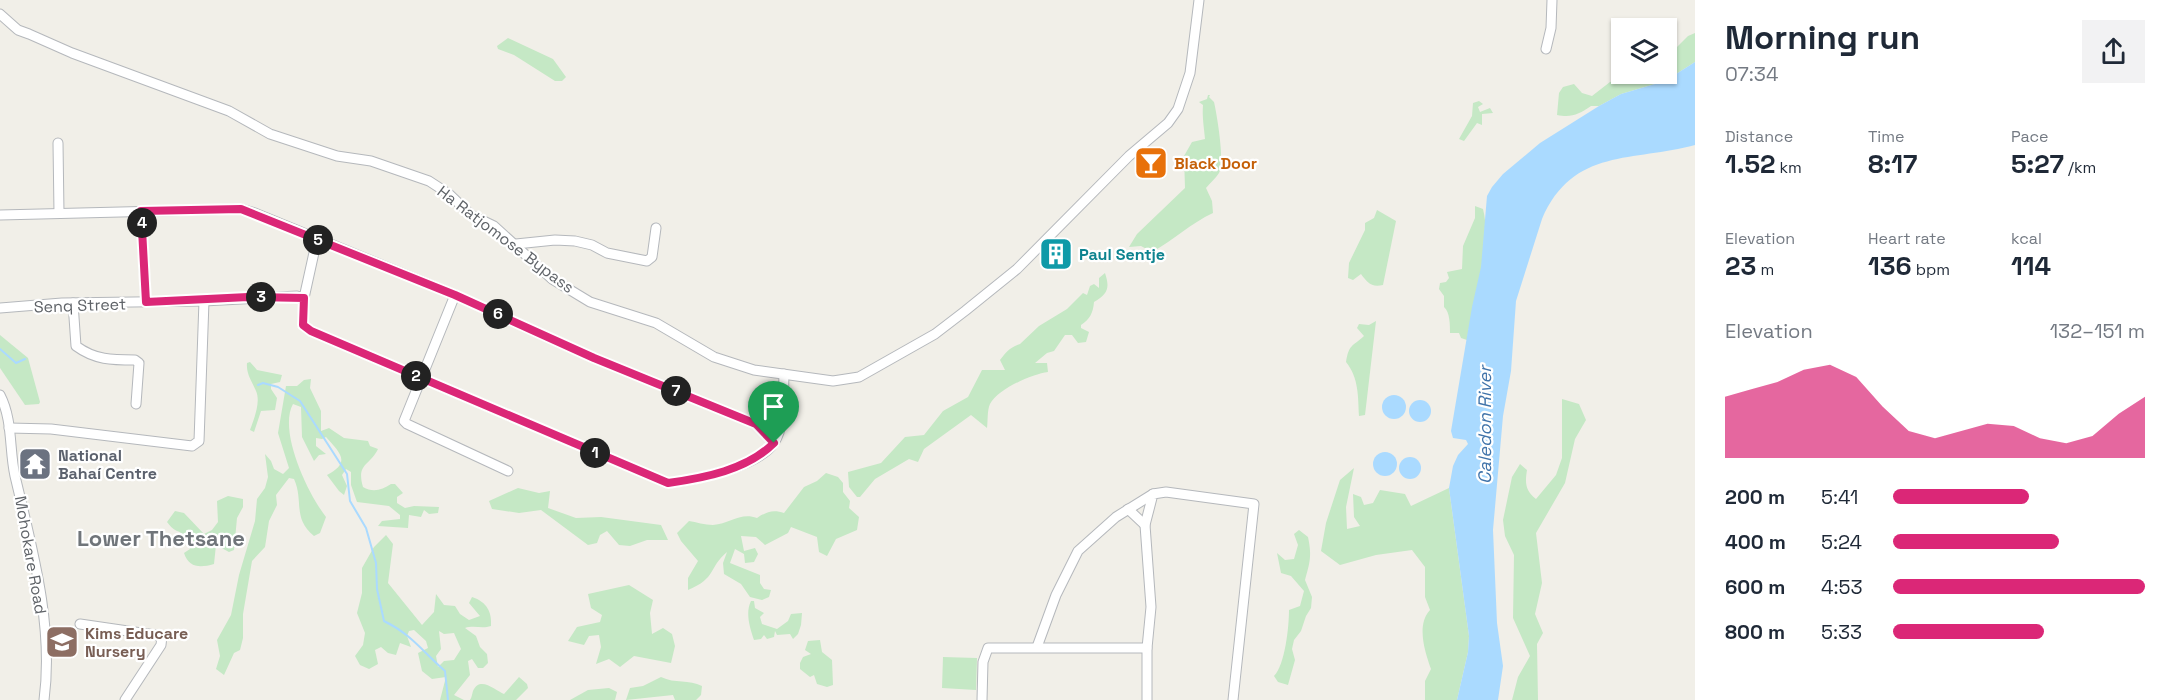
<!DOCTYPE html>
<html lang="en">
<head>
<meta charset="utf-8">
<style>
	:root { --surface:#fff; --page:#f2f2f3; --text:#1f2937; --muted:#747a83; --accent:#db2777 }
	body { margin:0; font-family:"Space Grotesk",sans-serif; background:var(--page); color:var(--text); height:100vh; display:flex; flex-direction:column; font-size:22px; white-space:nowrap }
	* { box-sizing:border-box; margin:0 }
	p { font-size:20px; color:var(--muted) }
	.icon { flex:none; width:33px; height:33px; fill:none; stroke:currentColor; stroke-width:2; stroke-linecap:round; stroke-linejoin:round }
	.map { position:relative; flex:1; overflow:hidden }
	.side { display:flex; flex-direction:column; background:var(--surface); width:480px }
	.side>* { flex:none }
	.buttons { position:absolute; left:1611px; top:18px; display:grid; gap:12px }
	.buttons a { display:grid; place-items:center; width:66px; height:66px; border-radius:0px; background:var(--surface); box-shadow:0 2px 4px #0004; font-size:30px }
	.pin { position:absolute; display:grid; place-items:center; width:51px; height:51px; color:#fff; margin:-62px -26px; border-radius:50% 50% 50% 0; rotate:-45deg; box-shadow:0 0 6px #0007 }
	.pin .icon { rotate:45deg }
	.km { position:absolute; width:30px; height:30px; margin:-15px; border-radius:50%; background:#222; color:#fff; font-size:16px; line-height:30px; text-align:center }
	.round { display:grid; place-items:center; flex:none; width:63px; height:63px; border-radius:0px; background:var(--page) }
	.headline { display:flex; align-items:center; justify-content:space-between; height:102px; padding:0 30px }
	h1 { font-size:33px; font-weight:600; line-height:45px }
	.metrics { display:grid; grid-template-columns:repeat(3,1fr); gap:9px; height:102px; padding:6px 30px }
	.metrics div { display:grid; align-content:center }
	.metrics b { font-size:26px; font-weight:600 }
	.metrics small { font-size:16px; font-weight:400 }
	.metrics p { font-size:16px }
	.chart { height:168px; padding:12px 30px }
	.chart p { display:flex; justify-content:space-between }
	.chart svg { width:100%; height:108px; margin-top:6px; fill:var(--accent); opacity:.7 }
	ul { padding:0 30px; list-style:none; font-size:20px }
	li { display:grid; grid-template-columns:96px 72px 1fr; align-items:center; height:45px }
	li i { height:15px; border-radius:8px; background:var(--accent) }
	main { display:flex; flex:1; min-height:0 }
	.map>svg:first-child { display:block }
	.green { fill:#c5e8c5; fill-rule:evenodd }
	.water { fill:#aadaff }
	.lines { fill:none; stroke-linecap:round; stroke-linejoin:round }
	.stream { stroke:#aadaff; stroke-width:2 }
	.minor-casing { stroke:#b5b8bc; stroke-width:11 }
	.minor { stroke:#fff; stroke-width:9 }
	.route-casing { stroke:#fff; stroke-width:12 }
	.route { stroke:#db2777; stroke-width:8 }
	.labels { text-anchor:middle; stroke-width:4.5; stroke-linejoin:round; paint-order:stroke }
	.food-label { font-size:16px; font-weight:bold; fill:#c56008; stroke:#fff; text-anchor:start }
	.street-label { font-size:16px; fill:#5f6368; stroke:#fff }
	.culture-label { font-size:16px; font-weight:bold; fill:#0d838f; stroke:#fff; text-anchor:start }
	.worship-label { font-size:16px; font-weight:bold; fill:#5b616d; stroke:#fff; text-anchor:start }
	.education-label { font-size:16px; font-weight:bold; fill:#785e54; stroke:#fff; text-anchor:start }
	.water-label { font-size:18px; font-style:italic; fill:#4174aa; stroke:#fff }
	.district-label { font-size:22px; font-weight:bold; fill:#70757a; stroke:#fff }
</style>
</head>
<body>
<main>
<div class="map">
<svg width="1695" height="700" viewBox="0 0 1695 700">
	<rect width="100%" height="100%" fill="#f1efe8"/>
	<g class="green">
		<path d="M1695 33V62L1665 81 1621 94 1599 106H1591C1579 114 1572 118 1557 115L1559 93 1563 87 1574 84 1582 93 1592 96 1610 82 1622 79 1619 68 1621 65 1622 74H1666L1667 57 1688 36Z"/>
		<polygon points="508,38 553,59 566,77 562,81 555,81 514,55 498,49 497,46"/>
		<path d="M1208 95H1210L1209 97 1214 102C1217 115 1225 163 1219 173 1216 178 1210 183 1206 188L1212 201 1213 213C1191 223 1174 240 1152 252L1141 246 1129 247 1137 234 1185 188 1184 156 1192 142 1205 139C1204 127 1202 117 1203 105L1199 102 1207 99Z"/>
		<polygon points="1479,101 1483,104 1478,107 1480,112 1490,108 1493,113 1482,114 1482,125 1477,123 1464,141 1459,139 1472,116 1473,103"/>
		<path d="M1475 206 1483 209C1493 248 1473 300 1467 340L1461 338 1459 333H1450C1450 325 1450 312 1444 307V296L1439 289 1440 283 1446 282 1449 278 1447 272 1462 269 1463 246 1475 218Z"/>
		<path d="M1377 210 1396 221 1383 285C1371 288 1367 282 1361 274L1353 280 1348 278 1349 263 1365 230V223L1374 218Z"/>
		<path d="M1105 273C1110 288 1108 294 1094 302 1093 313 1090 319 1081 325V328L1089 332 1086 342 1078 343 1072 335H1065L1054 351 1047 353 1035 363H1047L1048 372C1032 374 998 389 990 404 987 410 988 422 987 428L971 415 924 449 918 462 909 459 875 479 860 497H857L849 487 848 472 881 463 905 437 924 435 943 411 968 397 982 370H1005L1000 360C1006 352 1010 347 1020 344L1039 326 1067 309 1083 293 1087 295 1090 286 1094 284 1099 288V278Z"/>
		<path d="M1376 321 1365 415 1359 416C1358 397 1359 378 1346 362 1349 344 1352 347 1364 336L1357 328 1359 324 1369 325Z"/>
		<polygon points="0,335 28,358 40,402 39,404 25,405 0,368"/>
		<path d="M250 362 257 370 282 375 280 382 271 384V389L277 398 275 410 261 411 254 432 250 430C254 419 261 402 256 391 252 381 246 374 247 363Z"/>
		<path d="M311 379 310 388 321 411V431L329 428 344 438 368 441 370 446 378 449C370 466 356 463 363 487 373 493 382 490 391 484H395L403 493 397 497V503L405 508 414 506 439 507 438 513 429 514 424 510 421 517 409 515 408 528 378 526 382 521 400 519V515L389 506 357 502 351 485V472L346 469 342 475 347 486 344 495 339 491 327 475C353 462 338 451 326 437L322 439 316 438V446L326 454 319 455 314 461 302 437 301 407 293 404C278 431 308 494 326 517L320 533 314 536C292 518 304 501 294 479L289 478 276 495 277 505 269 521 265 547 252 561 243 614V638L240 650 234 653 224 675 216 669 220 656 217 640 231 615 239 575 255 521 257 499 265 488 268 477 265 454 271 461 274 469 283 474 289 468 278 433 286 386H297L304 380Z"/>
		<path d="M1562 399 1579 404 1586 420 1575 439 1565 483 1536 533 1542 583 1535 614 1543 633 1537 644 1538 700H1512L1518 677 1530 656 1513 618 1514 555 1505 536 1503 520 1512 477 1520 464 1527 470C1525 483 1525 490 1536 499L1556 475 1562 458Z"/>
		<path d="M1354 468 1346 507 1347 529 1360 526 1354 517 1353 494 1361 497 1364 505 1373 503 1380 490 1405 494 1411 506 1449 488 1469 636 1468 652 1457 700H1425V681L1431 669C1425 652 1416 625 1430 610L1425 597V567L1412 550 1376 555 1340 565 1321 551 1326 523 1340 480Z"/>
		<path d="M826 473 838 477 843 483V492L850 501 849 508 859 517 857 530 836 539 827 556 819 552 817 537 791 527 788 533 765 545 756 537 741 536 744 551 755 548 758 554 754 562 745 563 744 554 735 549 730 563 760 575V583L764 589 771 590 769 597 762 600 750 597 741 584 724 574 723 563 727 552C708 568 717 578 688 590V578L698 561 681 541 677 533 689 521C696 522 705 525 713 525 730 524 740 512 757 518 766 512 773 509 784 513L804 487 817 481Z"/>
		<polygon points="518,488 539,493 550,491 548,508 576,518 601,517 661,525 668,540 647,540 630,546 619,545 607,531 600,535 597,543 588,545 541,510 519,513 492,509 489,501"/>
		<path d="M228 496 243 499V507L237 518 234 550 229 552 216 545 214 564C200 568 189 568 184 553L190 549 185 535C175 529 175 532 167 522L175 511 184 513 204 534 212 530 218 522 217 501Z"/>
		<path d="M1299 530 1308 537C1312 556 1310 562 1305 580L1312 597 1311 608 1306 616 1301 631 1294 640 1292 649 1295 660 1288 685 1278 682 1274 676C1285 665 1289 627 1289 610L1300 606 1304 591 1291 576 1281 573 1277 553 1285 560 1294 559 1298 545 1294 534Z"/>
		<path d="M386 535 393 544 388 583 422 625 434 612 436 594 444 605 455 606 460 614 469 620 480 616 469 603 472 597C487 602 492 612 491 626 482 629 474 625 465 628L476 636 480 647 487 654 488 663 483 668H478L472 659 468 661 470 675 454 695 464 700H440L446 677 432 679 422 671 418 653 428 648 426 641 414 630 409 631 407 636 411 647 400 643 396 655 388 653 381 647 375 650 378 664 369 669 360 665 355 656 363 645 365 633 357 613 362 593V568L374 547ZM439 631 444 634 454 633 461 649 454 660 444 661 438 667 436 656 441 649Z"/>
		<polygon points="629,585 653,600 650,613 652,634 663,628 672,634 675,646 671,663 634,656 620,667 609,659 596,664 601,647 599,635 589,636 584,645 568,641 577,627 600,622 602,615 591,608 588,594"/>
		<path d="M751 601H754L755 608 764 613 760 617 762 624 777 629 788 621 791 614 802 613 801 625 798 634 793 639 790 634 777 635 775 631 774 637 767 639 764 635 761 639 754 640C750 628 745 613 751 601Z"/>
		<polygon points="820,640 822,652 832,660 833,685 827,687 817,684 814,675 810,677 800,669 800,663 803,657 811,654 805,650 808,641"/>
		<polygon points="943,657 977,658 976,690 942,688"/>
		<path d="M519 677 527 684 528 688 516 700H470C472 697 472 694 473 691 480 675 496 691 504 694Z"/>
		<path d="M661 677C675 684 689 679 702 686L701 695 696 700H675L673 695 626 700 630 688 643 686Z"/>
		<polygon points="609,688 617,692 615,700 570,700 588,690"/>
	</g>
	<g class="water">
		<path d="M1695 62V145C1634 162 1573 147 1542 219L1516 301 1511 371 1503 416 1493 530 1497 623 1503 666 1498 700H1457L1468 652 1469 636 1449 488 1453 466 1458 455 1468 444 1466 440 1453 438 1451 431 1472 307 1481 267 1487 196 1492 187 1503 174 1540 143 1599 106 1621 94 1665 81Z"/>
		<circle cx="1394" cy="407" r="12"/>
		<circle cx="1420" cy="411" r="11"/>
		<circle cx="1385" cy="464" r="12"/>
		<circle cx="1410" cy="468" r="11"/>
	</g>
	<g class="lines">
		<g class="stream">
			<polyline points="0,349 16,363 25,359"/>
			<path d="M258 385 263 383 278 387 300 401 347 474 350 501 366 528 376 563 377 589 384 621C411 634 423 652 445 671L448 700"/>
		</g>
		<defs>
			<g id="minor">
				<polyline points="0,14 18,30 29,34 72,53 229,111 270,134 337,156 371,161 429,181 449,194 471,215 494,226 552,279 590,302 656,323 714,357 754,370 833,381 859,377 935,334 965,311 1017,269 1129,156 1168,123 1178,109 1190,73 1199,0"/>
				<polyline points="1546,49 1551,28 1552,0"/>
				<polyline points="58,143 59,213"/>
				<polyline points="141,211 146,302"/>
				<polyline points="0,215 241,209 255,213 455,295 594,358 756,424 774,443"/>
				<polyline points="516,244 555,240 575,241 592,245 607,253 647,261 652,257 656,228"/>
				<polyline points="455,295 404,421 407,424 508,471"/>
				<polyline points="304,298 317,239"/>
				<path d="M73 303 76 346C95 360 112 360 135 360L139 363 136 404"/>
				<path d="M0 308 62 303 204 301 297 296 304 298 303 325 311 331 668 483C695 480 758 467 774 443 786 425 783 394 784 374"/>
				<path d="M0 395C13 420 9 449 15 476 32 548 54 626 44 700"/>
				<polyline points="9,428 51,429 192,446 199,441 204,301"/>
				<polyline points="1128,509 1145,525"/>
				<polyline points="80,624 162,636 161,645 125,700"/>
				<polyline points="1037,647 1056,595 1078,551 1116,517 1153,494"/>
				<polyline points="982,700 983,662 988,648 1147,648"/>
				<polyline points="1147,700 1147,648 1151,607 1145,525 1153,494 1166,492 1254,504 1233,700"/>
			</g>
		</defs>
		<use href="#minor" class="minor-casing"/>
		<use href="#minor" class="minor"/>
	</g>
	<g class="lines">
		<defs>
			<path id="route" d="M241 209 455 295 594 358 756 424 774 443C747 470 704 478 668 483L311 331 303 325 304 298 248 297 146 302 141 211Z"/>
		</defs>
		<use href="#route" class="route-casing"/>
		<use href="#route" class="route"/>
	</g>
	<defs>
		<symbol id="bar-square" viewBox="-11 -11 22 22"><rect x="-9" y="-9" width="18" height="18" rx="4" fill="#e8710a" stroke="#fff"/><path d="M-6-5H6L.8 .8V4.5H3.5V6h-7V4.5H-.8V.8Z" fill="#fff"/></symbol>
		<symbol id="building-square" viewBox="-11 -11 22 22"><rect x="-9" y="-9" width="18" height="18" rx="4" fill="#0f9aa8" stroke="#fff"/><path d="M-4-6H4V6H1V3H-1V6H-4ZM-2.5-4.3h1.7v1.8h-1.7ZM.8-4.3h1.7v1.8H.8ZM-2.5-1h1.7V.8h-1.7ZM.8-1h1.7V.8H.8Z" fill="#fff"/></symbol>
		<symbol id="temple-square" viewBox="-11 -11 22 22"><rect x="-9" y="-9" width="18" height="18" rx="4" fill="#6b7280" stroke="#fff"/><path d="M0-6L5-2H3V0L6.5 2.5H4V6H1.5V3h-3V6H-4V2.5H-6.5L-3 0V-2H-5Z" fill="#fff"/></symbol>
		<symbol id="school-square" viewBox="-11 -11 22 22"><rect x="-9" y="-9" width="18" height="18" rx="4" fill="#8d6e63" stroke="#fff"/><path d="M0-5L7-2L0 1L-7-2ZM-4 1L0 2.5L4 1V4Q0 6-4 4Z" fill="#fff"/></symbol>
	</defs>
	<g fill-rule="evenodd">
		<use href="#bar-square" x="1132" y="144" width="38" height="38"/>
		<use href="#building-square" x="1037" y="235" width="38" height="38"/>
		<use href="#temple-square" x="16" y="445" width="38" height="38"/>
		<use href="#school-square" x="43" y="623" width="38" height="38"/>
	</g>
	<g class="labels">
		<g class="food-label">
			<text x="1174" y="169">Black Door</text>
		</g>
		<g class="street-label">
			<text transform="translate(506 239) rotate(37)" y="6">Ha Ratjomose Bypass</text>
			<text transform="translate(80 305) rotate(-2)" y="6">Senq Street</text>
			<text transform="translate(31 555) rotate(80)" y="6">Mohokare Road</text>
		</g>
		<g class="culture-label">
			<text x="1079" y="260">Paul Sentje</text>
		</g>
		<g class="worship-label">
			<text x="58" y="461">National<tspan x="58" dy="18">Bahaí Centre</tspan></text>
		</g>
		<g class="education-label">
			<text x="85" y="639">Kims Educare<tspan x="85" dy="18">Nursery</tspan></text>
		</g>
		<g class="water-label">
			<text transform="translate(1485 425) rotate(-90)" y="6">Caledon River</text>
		</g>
		<g class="district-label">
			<text x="161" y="546">Lower Thetsane</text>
		</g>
	</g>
</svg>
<div class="buttons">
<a><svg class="icon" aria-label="layers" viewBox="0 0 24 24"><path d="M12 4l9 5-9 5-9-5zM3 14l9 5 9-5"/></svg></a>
</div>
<div class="pin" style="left:774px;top:443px;background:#1e9e55"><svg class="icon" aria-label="arrive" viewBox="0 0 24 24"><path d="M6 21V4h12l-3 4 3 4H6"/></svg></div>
<b class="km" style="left:595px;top:453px">1</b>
<b class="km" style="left:416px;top:376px">2</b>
<b class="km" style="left:261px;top:297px">3</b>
<b class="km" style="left:142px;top:223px">4</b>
<b class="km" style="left:318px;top:240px">5</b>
<b class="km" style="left:498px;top:314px">6</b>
<b class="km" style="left:676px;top:391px">7</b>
</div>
<section class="side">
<div class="headline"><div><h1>Morning run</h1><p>07:34</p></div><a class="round"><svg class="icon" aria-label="share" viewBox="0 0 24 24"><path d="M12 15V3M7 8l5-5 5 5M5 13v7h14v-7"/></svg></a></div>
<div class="metrics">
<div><p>Distance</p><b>1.52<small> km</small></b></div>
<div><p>Time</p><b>8:17</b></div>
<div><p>Pace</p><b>5:27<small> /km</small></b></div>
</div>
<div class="metrics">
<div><p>Elevation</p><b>23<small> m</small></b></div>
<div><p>Heart rate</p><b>136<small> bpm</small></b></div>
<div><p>kcal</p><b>114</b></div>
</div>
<div class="chart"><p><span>Elevation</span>132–151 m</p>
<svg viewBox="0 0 160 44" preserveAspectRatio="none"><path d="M0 44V19L10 16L20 13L30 8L40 6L50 11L60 23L70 33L80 36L90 33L100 30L110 31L120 36L130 38L140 35L150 26L160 19V44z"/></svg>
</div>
<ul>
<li><b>200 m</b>5:41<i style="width:54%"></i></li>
<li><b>400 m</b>5:24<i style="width:66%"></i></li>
<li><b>600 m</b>4:53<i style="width:100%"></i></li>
<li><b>800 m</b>5:33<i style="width:60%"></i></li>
</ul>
</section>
</main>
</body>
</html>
